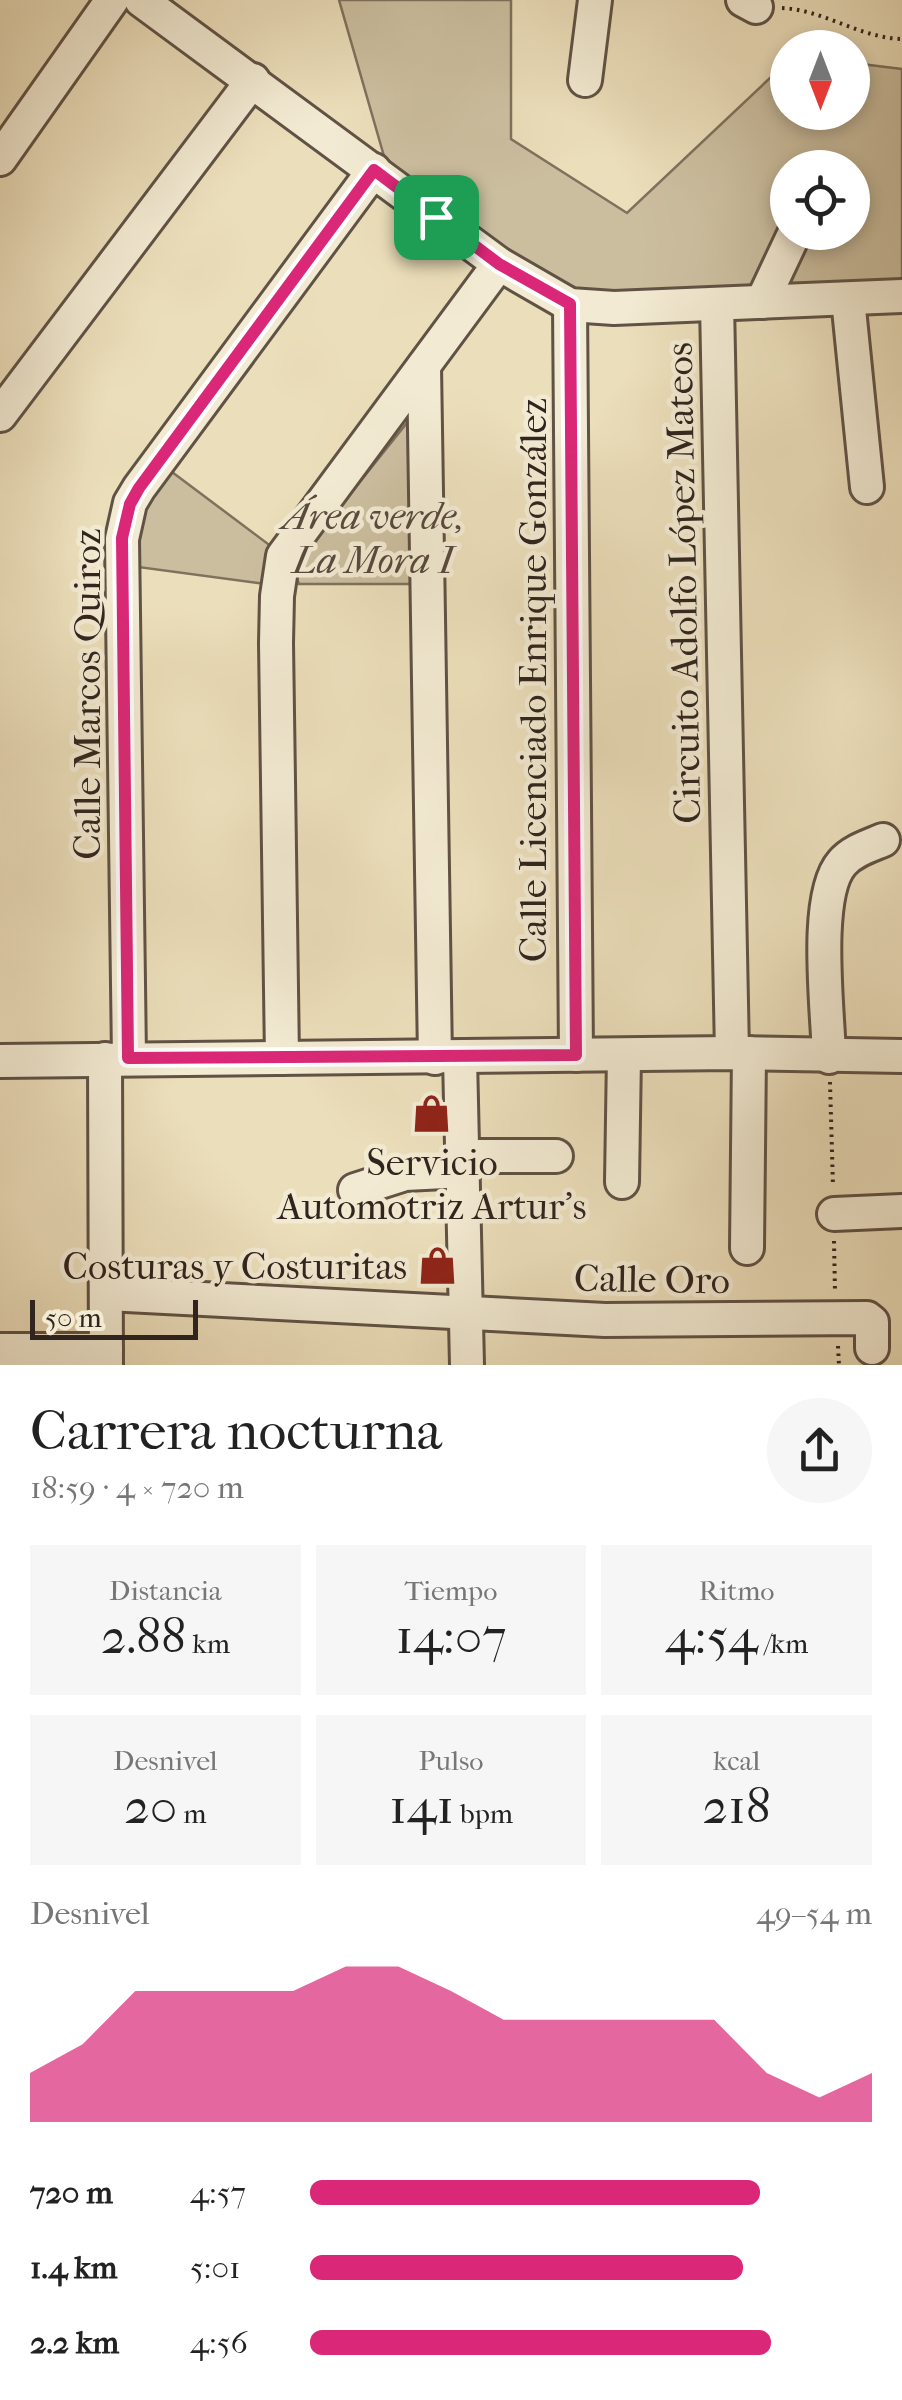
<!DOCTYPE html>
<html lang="es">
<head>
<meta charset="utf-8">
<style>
	:root { --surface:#fff; --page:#f6f6f6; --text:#222; --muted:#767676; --accent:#db2777 }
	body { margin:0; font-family:"IM FELL French Canon",serif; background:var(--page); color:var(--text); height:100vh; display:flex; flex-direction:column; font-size:38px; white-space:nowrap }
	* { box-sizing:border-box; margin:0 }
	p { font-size:32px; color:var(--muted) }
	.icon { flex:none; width:55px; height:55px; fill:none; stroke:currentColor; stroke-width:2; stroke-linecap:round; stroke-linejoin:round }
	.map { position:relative; height:1365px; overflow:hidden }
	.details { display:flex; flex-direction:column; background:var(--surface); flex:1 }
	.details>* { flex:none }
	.needle { width:65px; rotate:180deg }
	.tools { position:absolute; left:770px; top:30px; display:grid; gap:20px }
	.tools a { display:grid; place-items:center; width:100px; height:100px; border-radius:50%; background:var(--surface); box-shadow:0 5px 15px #0003; font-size:50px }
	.scale { position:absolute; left:30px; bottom:25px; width:168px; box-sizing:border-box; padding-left:10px; border:5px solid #31241e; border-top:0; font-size:28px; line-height:35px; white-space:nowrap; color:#31241e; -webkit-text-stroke:8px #f2ead2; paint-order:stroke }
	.pin { position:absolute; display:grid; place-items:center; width:85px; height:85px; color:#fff; margin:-42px; border-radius:20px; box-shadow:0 5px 15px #0006 }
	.round { display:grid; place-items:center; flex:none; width:105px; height:105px; border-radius:52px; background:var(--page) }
	.head { display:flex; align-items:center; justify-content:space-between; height:170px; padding:0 30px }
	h1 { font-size:55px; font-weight:600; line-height:75px }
	.figures { display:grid; grid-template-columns:repeat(3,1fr); gap:15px; height:170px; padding:10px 30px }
	.figures div { display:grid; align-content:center; border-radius:0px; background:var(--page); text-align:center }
	.figures b { font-size:50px; font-weight:600 }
	.figures small { font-size:28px; font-weight:400 }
	.figures p { font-size:28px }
	.chart { height:280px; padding:20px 30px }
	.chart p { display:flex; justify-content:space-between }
	.chart svg { width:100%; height:180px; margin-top:10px; fill:var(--accent); opacity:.7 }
	ul { padding:0 30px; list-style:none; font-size:32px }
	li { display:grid; grid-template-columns:160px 120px 1fr; align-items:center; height:75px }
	li i { height:25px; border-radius:12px; background:var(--accent) }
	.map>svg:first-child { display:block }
	.green { fill:#cbbe9f; stroke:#7e715e; stroke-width:2.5; fill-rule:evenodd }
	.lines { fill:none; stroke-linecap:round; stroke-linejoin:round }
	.minor-casing { stroke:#605245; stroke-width:38 }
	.path { stroke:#31241e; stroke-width:4; stroke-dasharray:2.5 5; stroke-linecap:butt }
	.minor { stroke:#f2ead2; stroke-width:32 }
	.route-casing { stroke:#fff; stroke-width:20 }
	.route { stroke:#db2777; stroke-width:12 }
	.labels { text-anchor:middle; stroke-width:9; stroke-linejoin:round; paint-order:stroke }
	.park-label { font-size:38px; font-style:italic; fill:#584a3e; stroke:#f2ead2 }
	.street-label { font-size:38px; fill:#31241e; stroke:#f2ead2 }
	.poi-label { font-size:38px; fill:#31241e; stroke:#f2ead2 }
</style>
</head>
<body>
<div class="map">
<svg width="902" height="1365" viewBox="0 0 902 1365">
	<rect width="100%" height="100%" fill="#ebdeba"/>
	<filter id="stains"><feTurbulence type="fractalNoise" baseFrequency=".002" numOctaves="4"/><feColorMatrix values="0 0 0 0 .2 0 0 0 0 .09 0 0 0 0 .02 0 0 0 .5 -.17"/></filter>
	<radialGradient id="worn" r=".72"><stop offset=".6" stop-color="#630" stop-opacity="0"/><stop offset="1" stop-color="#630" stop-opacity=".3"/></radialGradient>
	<g class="green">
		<path d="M339 0H511V139L627 213 787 62 788 112H852L853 63 902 69V285L583 305 388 170ZM788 168H852V232H788Z"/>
		<polygon points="414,414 420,584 299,584 292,567"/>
		<path d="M172 472 272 547 266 584 138 567C135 515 136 510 172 472Z"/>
	</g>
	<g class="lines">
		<defs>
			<g id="minor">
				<polyline points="141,0 499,264 570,305 614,308 902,296"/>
				<polyline points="743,0 756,7"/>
				<polyline points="585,80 595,0"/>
				<polyline points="0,159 112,0"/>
				<polyline points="848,299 867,487"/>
				<polyline points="762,302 795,232"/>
				<polyline points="717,304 732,1053"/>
				<polyline points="570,305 576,1055"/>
				<polyline points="424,366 435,1058"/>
				<polyline points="0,415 253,80"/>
				<path d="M829 1057C828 1012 813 896 842 863 852 851 869 846 883 840"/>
				<polyline points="129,1058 122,539 130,503 139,488 374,170"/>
				<polyline points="282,1058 276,643 277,596 283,556 499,264"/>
				<polyline points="460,1058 467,1365"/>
				<polyline points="105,1059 106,1365"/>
				<polyline points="0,1061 732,1053 902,1056"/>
				<polyline points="464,1156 556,1156"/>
				<polyline points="622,1182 624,1055"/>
				<polyline points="355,1190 405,1174 464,1171"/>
				<polyline points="834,1214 902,1211"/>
				<polyline points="747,1248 749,1053"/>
				<polyline points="107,1294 605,1320 867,1318 872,1322 872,1348"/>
				<polyline points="0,1350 106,1350"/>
			</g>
		</defs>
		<use href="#minor" class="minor-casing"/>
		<g class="path">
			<path d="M782 8C824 10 860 38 902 39"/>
			<polyline points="830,1082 833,1187"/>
			<polyline points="834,1241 835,1292"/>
			<polyline points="838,1346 839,1365"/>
		</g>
		<use href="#minor" class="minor"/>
	</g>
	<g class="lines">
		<defs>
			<polygon id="route" points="374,170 499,264 570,304 576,1055 128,1058 122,538 130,504 139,488"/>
		</defs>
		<use href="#route" class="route-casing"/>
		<use href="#route" class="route"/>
	</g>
	<defs>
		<symbol id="shop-bare" viewBox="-9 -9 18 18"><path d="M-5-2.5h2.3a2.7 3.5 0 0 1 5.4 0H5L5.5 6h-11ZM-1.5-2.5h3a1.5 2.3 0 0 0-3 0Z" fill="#8f2418" stroke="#f2ead2" stroke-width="2.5" paint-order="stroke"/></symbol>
	</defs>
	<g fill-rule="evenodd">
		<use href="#shop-bare" x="404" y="1086" width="55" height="55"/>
		<use href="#shop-bare" x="410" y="1238" width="55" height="55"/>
	</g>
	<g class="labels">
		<g class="park-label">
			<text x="373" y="529">Área verde,<tspan x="373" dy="44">La Mora I</tspan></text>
		</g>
		<g class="street-label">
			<text transform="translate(683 583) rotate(-91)" y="13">Circuito Adolfo López Mateos</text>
			<text transform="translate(533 680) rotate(-90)" y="13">Calle Licenciado Enrique González</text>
			<text transform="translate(87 694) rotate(-90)" y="13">Calle Marcos Quiroz</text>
			<text transform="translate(652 1279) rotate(1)" y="13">Calle Oro</text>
		</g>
		<g class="poi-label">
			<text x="432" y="1175">Servicio<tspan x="432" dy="44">Automotriz Artur's</tspan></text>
			<text x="407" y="1279" text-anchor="end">Costuras y Costuritas</text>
		</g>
	</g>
	<rect width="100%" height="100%" filter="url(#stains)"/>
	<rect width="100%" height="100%" fill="url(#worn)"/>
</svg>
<div class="tools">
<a><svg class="needle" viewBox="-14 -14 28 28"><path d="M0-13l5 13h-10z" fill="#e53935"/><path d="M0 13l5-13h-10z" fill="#767676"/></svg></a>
<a><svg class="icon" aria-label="locate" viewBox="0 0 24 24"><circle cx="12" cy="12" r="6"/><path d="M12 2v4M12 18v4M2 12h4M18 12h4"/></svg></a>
</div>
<div class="scale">50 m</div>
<div class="pin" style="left:436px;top:217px;background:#1e9e55"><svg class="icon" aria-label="arrive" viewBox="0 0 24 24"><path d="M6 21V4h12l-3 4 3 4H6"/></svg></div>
</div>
<section class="details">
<div class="head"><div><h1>Carrera nocturna</h1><p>18:59 · 4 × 720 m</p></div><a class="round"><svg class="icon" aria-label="share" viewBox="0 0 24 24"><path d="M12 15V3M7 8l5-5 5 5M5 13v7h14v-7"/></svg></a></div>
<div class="figures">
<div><p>Distancia</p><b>2.88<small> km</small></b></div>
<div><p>Tiempo</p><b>14:07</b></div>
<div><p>Ritmo</p><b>4:54<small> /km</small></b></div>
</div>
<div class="figures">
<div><p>Desnivel</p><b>20<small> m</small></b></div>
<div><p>Pulso</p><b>141<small> bpm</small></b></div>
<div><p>kcal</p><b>218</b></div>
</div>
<div class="chart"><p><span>Desnivel</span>49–54 m</p>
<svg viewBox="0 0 160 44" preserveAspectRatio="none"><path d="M0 44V32L10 25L20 12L30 12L40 12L50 12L60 6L70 6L80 12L90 19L100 19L110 19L120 19L130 19L140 32L150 38L160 32V44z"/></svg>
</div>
<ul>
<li><b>720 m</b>4:57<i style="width:80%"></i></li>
<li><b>1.4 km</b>5:01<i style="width:77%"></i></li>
<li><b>2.2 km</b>4:56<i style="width:82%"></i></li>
</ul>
</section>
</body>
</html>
